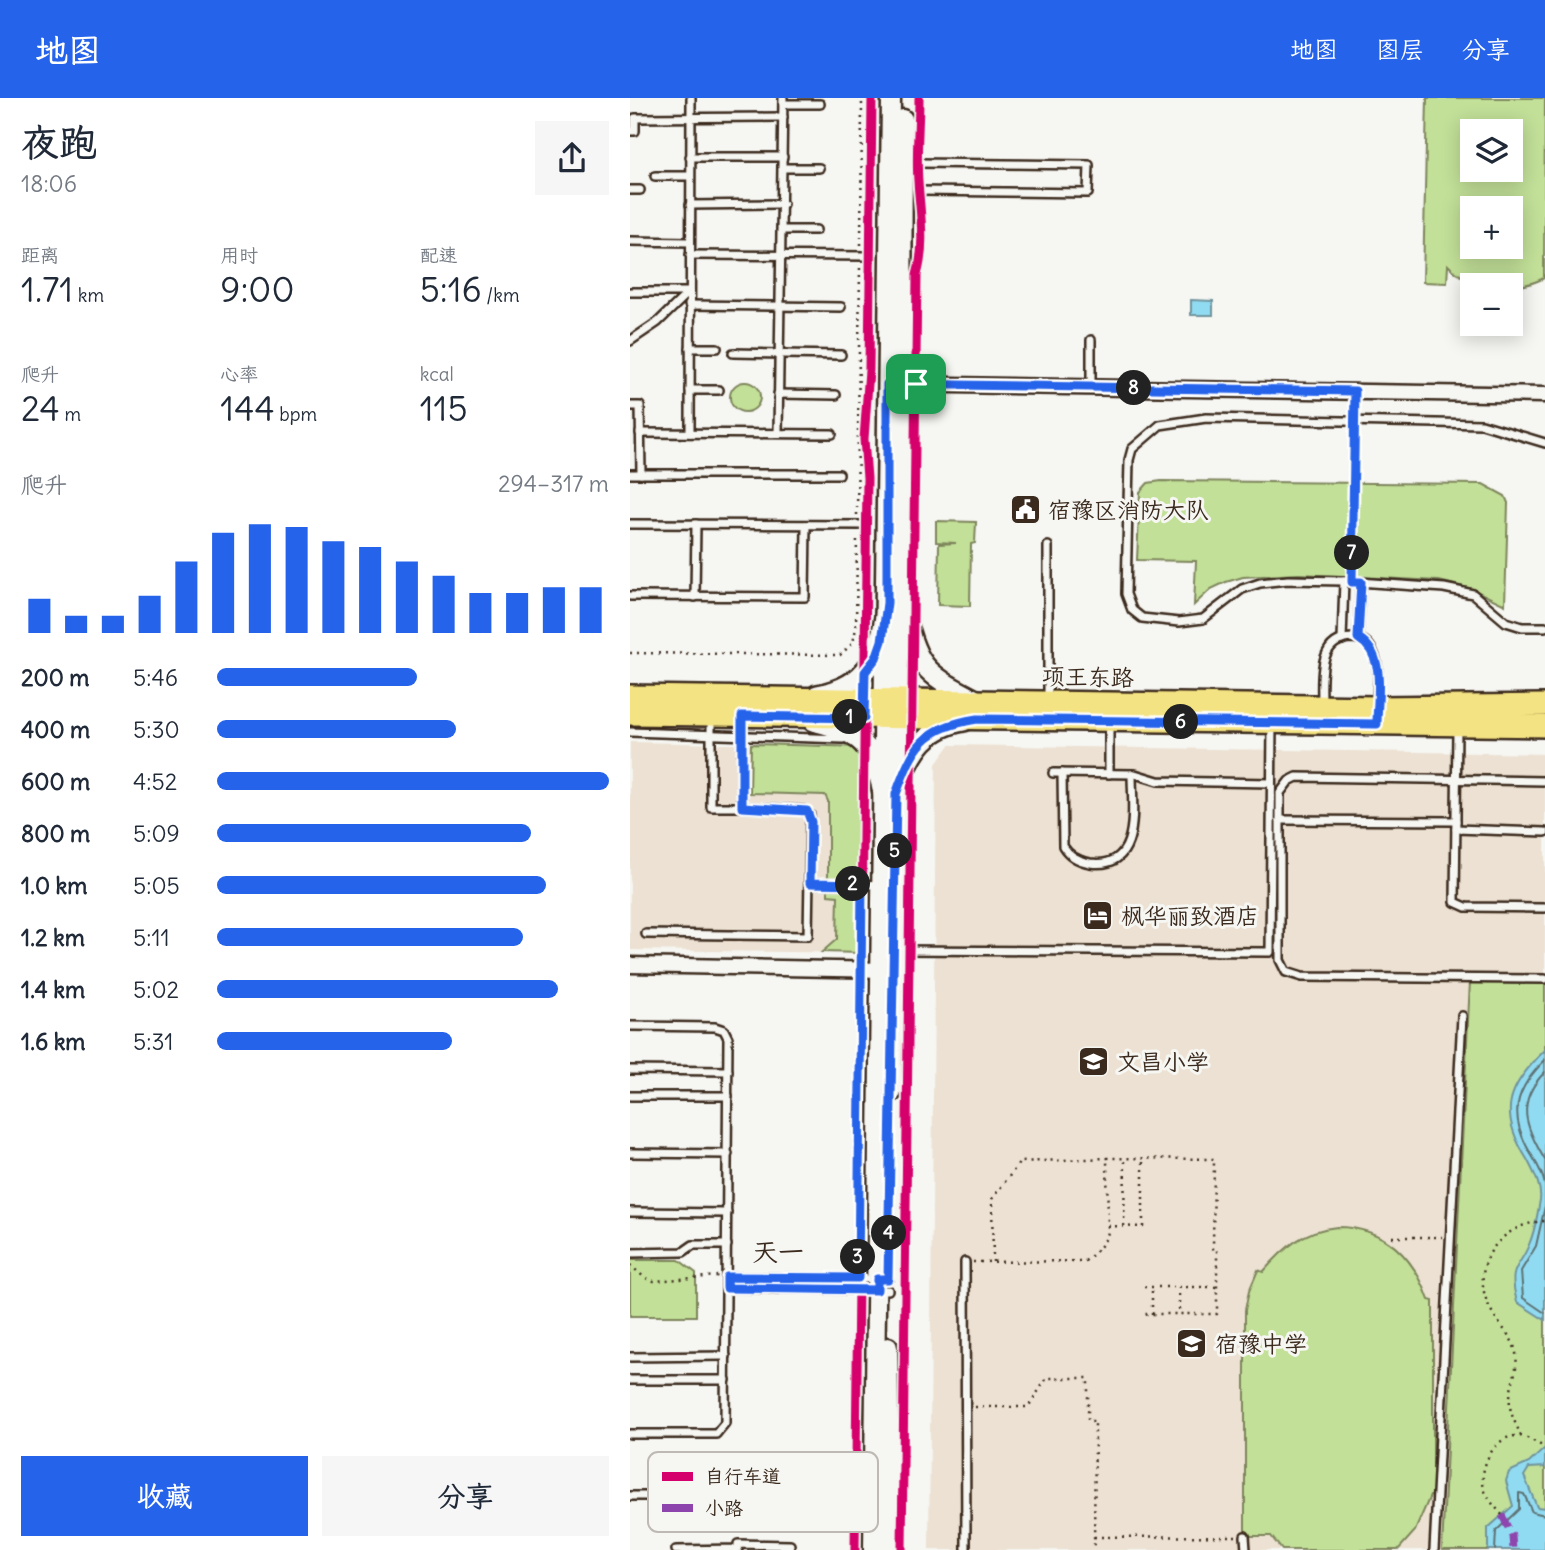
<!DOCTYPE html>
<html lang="zh">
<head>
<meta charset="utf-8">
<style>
	:root { --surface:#fff; --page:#f6f6f7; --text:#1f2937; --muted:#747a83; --accent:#2563eb }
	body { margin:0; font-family:Delius,"LXGW WenKai TC",sans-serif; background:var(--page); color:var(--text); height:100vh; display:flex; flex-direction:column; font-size:26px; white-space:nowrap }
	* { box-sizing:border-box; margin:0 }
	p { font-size:23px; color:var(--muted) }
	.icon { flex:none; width:38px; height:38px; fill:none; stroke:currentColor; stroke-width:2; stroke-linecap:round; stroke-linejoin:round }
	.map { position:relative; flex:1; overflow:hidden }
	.details { display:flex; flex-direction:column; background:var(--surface); width:630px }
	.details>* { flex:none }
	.fabs { position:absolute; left:830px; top:21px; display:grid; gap:14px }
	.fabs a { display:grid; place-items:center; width:63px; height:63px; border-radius:0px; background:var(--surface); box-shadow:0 4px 18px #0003; font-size:35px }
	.pin { position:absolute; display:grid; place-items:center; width:60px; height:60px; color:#fff; margin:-30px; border-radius:14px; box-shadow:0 4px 10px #0006 }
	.km { position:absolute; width:35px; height:35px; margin:-18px; border-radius:50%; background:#222; color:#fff; font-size:19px; line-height:35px; text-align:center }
	.round { display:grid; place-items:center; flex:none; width:74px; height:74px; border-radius:0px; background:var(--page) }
	.head { display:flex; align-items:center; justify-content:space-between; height:119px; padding:0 21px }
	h1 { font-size:38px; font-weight:600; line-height:52px }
	.stats { display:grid; grid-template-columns:repeat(3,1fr); gap:10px; height:119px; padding:7px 21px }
	.stats div { display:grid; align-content:center }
	.stats b { font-size:35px; font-weight:600 }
	.stats small { font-size:19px; font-weight:400 }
	.stats p { font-size:19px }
	.chart { height:196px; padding:14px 21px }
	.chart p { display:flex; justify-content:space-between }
	.chart svg { width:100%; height:126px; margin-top:7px; stroke:var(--accent); stroke-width:6 }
	.button { display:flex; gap:14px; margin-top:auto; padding:14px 21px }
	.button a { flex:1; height:80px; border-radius:0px; background:var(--accent); color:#fff; font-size:28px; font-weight:600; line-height:80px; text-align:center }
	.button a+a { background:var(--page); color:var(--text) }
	ul { padding:0 21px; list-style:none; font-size:23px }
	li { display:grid; grid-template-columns:112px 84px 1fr; align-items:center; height:52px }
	li i { height:18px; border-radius:9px; background:var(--accent) }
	header { display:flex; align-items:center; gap:42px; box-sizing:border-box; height:98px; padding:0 35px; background:var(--accent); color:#fff }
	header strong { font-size:33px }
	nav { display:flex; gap:38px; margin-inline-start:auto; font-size:24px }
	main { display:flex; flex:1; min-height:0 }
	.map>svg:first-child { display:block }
	.built { fill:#ece1d2 }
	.green { fill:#c2e098; stroke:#7e855b; stroke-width:2; fill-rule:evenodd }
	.water { fill:#91dbf2; stroke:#6f949d; stroke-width:2 }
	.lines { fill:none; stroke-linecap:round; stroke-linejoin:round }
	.shore { stroke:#5d7173; stroke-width:2 }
	.service-casing { stroke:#3b2a1e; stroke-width:12 }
	.minor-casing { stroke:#3b2a1e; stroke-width:19 }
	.tertiary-casing { stroke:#3b2a1e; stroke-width:23 }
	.secondary-casing { stroke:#3b2a1e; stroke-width:24 }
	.primary-casing { stroke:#3b2a1e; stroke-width:26 }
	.path { stroke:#3b2a1e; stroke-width:2.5; stroke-dasharray:2 5; stroke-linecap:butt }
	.service { stroke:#f6f6f2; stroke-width:7 }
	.minor { stroke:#f6f6f2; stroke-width:14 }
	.tertiary { stroke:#f6f6f2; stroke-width:18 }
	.secondary { stroke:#f6f6f2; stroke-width:19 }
	.primary { stroke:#f4e382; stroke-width:21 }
	.quiet { stroke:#8e44ad; stroke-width:7; stroke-dasharray:14 7; stroke-linecap:butt }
	.cycleway-casing { stroke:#f6f6f2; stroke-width:13 }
	.cycleway { stroke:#d6006c; stroke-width:9 }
	.route-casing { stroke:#fff; stroke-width:14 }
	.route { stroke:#2563eb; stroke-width:9 }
	.labels { text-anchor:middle; stroke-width:6; stroke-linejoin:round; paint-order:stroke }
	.poi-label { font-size:23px; fill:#3b2a1e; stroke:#f6f6f2; text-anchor:start }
	.street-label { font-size:23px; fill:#3b2a1e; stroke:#f6f6f2 }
	.quarter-label { font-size:26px; fill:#3b2a1e; stroke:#f6f6f2 }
	.key { fill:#f6f6f2; stroke:#beb9b2; stroke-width:2 }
	.key-label { font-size:19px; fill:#3b2a1e }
</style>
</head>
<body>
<header>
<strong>地图</strong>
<nav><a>地图</a><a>图层</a><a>分享</a></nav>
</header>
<main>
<section class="details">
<div class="head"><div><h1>夜跑</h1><p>18:06</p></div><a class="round"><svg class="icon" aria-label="share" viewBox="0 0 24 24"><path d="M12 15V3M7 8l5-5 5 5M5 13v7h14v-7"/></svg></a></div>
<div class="stats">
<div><p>距离</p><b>1.71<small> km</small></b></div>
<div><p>用时</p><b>9:00</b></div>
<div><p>配速</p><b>5:16<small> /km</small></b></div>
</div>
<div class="stats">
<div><p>爬升</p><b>24<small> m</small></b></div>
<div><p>心率</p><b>144<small> bpm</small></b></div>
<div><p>kcal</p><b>115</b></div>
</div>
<div class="chart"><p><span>爬升</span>294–317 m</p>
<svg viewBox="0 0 160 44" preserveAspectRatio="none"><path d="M5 44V32M15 44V38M25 44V38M35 44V31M45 44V19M55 44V9M65 44V6M75 44V7M85 44V12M95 44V14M105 44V19M115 44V24M125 44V30M135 44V30M145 44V28M155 44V28"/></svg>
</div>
<ul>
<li><b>200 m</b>5:46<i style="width:51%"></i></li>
<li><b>400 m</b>5:30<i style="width:61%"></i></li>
<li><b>600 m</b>4:52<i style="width:100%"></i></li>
<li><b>800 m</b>5:09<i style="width:80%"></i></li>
<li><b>1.0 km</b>5:05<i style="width:84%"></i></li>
<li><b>1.2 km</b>5:11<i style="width:78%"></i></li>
<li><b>1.4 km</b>5:02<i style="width:87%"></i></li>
<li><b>1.6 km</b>5:31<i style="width:60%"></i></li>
</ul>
<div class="button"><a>收藏</a><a>分享</a></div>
</section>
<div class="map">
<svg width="915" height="1452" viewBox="0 0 915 1452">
	<rect width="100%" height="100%" fill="#f6f6f2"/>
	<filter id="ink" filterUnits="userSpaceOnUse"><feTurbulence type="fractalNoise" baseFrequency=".0143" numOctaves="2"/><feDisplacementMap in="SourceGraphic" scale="14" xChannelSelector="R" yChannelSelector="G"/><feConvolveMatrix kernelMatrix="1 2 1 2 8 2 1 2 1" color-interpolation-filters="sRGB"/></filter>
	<g filter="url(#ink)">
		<g class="built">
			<polygon points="0,644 235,649 232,855 0,852"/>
			<polygon points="320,647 915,656 915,884 840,884 812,1452 299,1452 306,666"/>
		</g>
		<g class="green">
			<path d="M797 0H915L914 180C885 195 841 192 818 167L817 185 793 184ZM842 33H880V72H842ZM880 110V149H842V110Z"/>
			<circle cx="115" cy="299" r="15"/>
			<polygon points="531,383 853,386 875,398 878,405 875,507 842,491 809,483 669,476 613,479 596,484 581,491 564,507 566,463 507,462 510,394 518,385"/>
			<polygon points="306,423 346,424 345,445 341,446 340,508 308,507 309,446 326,445 306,444"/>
			<polygon points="121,646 233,649 232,855 192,854 207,841 208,798 198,797 198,703 195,697 120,695"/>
			<polygon points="840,883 915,884 915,1452 812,1452"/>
			<path d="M707 1129C755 1129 784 1159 799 1202L803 1203V1398H800L785 1433 768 1452H652L641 1438H615V1212L619 1193 628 1172 633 1174C654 1150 673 1132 707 1129Z"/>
			<polygon points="0,1162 49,1162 66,1175 66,1218 0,1218"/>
		</g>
		<g class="water">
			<polygon points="561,202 583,203 583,217 561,217"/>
			<path d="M915 952V1222L887 1204C877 1166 890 1172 900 1144 905 1132 908 1114 910 1102 912 1088 903 1073 897 1061 867 1013 878 989 915 952Z"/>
			<polygon points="915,1350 915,1369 899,1370 894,1378 907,1409 915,1410 915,1452 858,1452 858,1430 883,1408 876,1383 879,1374 899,1365"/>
		</g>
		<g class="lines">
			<g class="shore">
				<path d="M915 962C889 988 878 1011 896 1047 903 1061 912 1071 915 1087"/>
				<path d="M915 974C885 1004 895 1029 915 1062"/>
				<polyline points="915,1108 906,1148 891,1173 893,1200 915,1215"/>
				<polyline points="865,1452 866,1433 889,1411 889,1395 894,1396 902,1414 915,1417"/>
			</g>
			<defs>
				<g id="service">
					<polyline points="153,6 190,6"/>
					<polyline points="0,33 5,33 5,20 153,19"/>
					<polyline points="60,59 153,59"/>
					<polyline points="288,65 459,67 458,95 289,93"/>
					<polyline points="153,70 189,70"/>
					<polyline points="25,78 60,78"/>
					<polyline points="0,92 10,92"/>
					<polyline points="60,107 153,106"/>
					<polyline points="152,132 186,132"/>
					<polyline points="0,143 60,144"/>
					<polyline points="60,157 240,158"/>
					<polyline points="0,194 59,194"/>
					<polyline points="59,207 211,209"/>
					<polyline points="0,243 28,224 59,194"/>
					<polyline points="60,250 87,250"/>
					<polyline points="103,255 211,257"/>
					<polyline points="461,289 461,242"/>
					<polyline points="60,292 89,292"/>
					<polyline points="148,296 206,297"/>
					<polyline points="0,308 10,308 11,376"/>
					<polyline points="10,335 202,336"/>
					<polyline points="60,335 61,0"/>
					<polyline points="148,335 153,0"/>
					<polyline points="915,345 852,326 576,320 530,327 502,351 499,362 496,496 502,512 512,520 549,524 573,521 612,491 630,485 658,482 714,483 814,490 843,496 876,524 892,529 915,529"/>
					<polyline points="0,376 209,376"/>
					<polyline points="0,426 235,427"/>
					<polyline points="418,448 418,600"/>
					<polyline points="0,498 175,499 176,427"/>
					<polyline points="65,499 66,426"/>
					<polyline points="728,540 731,484"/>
					<polyline points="712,542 714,483"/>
					<path d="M692 605C692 580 687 541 722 540 732 540 739 545 743 554 751 570 747 591 747 608"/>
					<polyline points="81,618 81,709 112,709 112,620"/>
					<polyline points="827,631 825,804 836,809 915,810"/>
					<polyline points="0,634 213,641"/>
					<polyline points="423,675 505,676 528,683 641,685"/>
					<path d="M432 675 433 748C439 758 448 763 460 765 512 772 502 710 502 676"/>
					<polyline points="479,676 479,624"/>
					<polyline points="915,683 667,679 659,683 650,695 650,862 656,874 672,879 915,881"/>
					<polyline points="650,722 826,723"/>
					<polyline points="826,731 915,734"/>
					<polyline points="180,785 250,787"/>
					<polyline points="16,836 178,838 180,717 173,712 112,709"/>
					<polyline points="264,852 640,854 642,625"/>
					<polyline points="0,928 85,929 94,932 98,940 95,1325 86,1336 0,1336"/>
					<polyline points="0,972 98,973"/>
					<polyline points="0,998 98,998"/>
					<polyline points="0,1055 98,1056"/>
					<polyline points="0,1114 97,1115"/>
					<polyline points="0,1155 53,1154 63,1147 97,1147"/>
					<polyline points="335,1164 336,1452"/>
					<polyline points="97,1179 258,1181"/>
					<polyline points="97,1190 258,1192"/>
					<polyline points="0,1259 96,1258"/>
					<polyline points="0,1282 96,1282"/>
					<polyline points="0,1398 50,1398 50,1390 163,1385"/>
					<polyline points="615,1438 616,1452"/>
					<polyline points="46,1452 108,1451 108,1446 160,1447"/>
					<polyline points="804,1452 832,918"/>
				</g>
				<g id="minor">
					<polyline points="262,286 915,297"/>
					<polyline points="0,867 258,872"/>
				</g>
				<g id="tertiary">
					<polyline points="262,994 271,505 273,21"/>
					<polyline points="258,1249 259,1452"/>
					<polyline points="243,1452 261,0"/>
				</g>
				<g id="secondary">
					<path d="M271 505C288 568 289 573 348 603"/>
					<path d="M187 597C241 588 251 554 257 505"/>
					<path d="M183 623C232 635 243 646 253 695"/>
					<path d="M266 696C279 659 292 630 334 623"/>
				</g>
				<g id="primary">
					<polyline points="0,598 747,609 915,607"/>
					<polyline points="0,616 915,628"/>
				</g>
			</defs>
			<use href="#service" class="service-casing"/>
			<use href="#minor" class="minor-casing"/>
			<use href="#tertiary" class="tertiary-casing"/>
			<use href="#secondary" class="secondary-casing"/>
			<use href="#primary" class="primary-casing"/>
			<g class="path">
				<polyline points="231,147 232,0"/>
				<polyline points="227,417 230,168"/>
				<polyline points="722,476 724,332"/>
				<polyline points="0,555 210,557 223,545 226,530 227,437"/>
				<polyline points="478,1128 513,1129 513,1060"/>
				<polyline points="494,1128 495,1060"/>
				<polyline points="762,1139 812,1139"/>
				<path d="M343 1164 455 1163C464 1156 475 1146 478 1134L477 1060"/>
				<polyline points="363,1164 362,1101 390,1064 477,1060 584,1061 583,1152 587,1152 587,1216 515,1216"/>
				<polyline points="0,1167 15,1180 24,1183 88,1178"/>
				<polyline points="514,1189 587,1189"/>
				<polyline points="549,1189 549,1216"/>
				<polyline points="522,1216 522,1189"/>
				<polyline points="345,1309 398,1309 417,1280 458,1280 458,1323 465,1323 464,1452"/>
				<path d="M891 1338C887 1328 881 1318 880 1308 878 1290 889 1274 886 1255 883 1238 870 1229 862 1214 836 1170 868 1126 915 1123"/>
				<path d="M872 1417C865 1408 857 1401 854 1390 848 1370 865 1335 890 1338 898 1339 907 1346 915 1349"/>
				<polyline points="464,1439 607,1438"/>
			</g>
			<use href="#service" class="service"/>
			<use href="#minor" class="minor"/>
			<use href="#tertiary" class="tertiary"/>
			<use href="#secondary" class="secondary"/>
			<use href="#primary" class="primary"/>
			<polyline class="quiet" points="872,1417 882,1438 883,1452"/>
			<defs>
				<g id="cycleway">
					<polyline points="225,1452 237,380 234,341 239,272 242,0"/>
					<path d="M272 1452 287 177C296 146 290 115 288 83 286 56 289 28 289 0"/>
				</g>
			</defs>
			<use href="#cycleway" class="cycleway-casing"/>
			<use href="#cycleway" class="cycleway"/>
		</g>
	</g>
	<g class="lines" filter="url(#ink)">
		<defs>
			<path id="route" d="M257 286 725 293 722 484H731L728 540C757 557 747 598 747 626L347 621C293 630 284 647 266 696L258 1181H247V1192L97 1190V1179L228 1180 232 786 180 785 181 724 177 713 112 709V618L234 620 235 574 246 560 252 543 257 505Z"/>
		</defs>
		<use href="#route" class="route-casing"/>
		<use href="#route" class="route"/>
	</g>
	<defs>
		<symbol id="civic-square" viewBox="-11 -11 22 22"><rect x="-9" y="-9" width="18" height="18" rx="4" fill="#3b2a1e" stroke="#f6f6f2"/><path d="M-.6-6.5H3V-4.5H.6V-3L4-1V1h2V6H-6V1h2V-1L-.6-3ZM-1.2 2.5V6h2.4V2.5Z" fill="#fff"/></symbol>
		<symbol id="hotel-square" viewBox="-11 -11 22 22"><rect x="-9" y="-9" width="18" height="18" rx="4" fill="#3b2a1e" stroke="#f6f6f2"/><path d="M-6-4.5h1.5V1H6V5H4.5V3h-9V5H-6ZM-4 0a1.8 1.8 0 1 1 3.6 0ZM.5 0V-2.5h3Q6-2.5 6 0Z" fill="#fff"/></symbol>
		<symbol id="school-square" viewBox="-11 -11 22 22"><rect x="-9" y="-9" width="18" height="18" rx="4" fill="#3b2a1e" stroke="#f6f6f2"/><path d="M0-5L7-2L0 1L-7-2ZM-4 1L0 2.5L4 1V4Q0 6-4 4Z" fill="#fff"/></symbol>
	</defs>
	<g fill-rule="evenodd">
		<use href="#civic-square" x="378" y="394" width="35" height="35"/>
		<use href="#hotel-square" x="450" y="800" width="35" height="35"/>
		<use href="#school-square" x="446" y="946" width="35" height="35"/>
		<use href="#school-square" x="544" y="1228" width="35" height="35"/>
	</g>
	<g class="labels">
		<g class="poi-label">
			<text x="418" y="420">宿豫区消防大队</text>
			<text x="491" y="826">枫华丽致酒店</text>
			<text x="487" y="972">文昌小学</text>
			<text x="585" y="1254">宿豫中学</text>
		</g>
		<g class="street-label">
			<text transform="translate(458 579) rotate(1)" y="8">项王东路</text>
		</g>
		<g class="quarter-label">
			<text x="148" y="1163">天一</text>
		</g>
	</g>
	<rect x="18" y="1354" width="230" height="80" rx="10" class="key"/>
	<rect x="32" y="1374" width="31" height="9" fill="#d6006c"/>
	<rect x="32" y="1406" width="31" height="8" fill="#8e44ad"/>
	<g class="key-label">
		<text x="75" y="1385">自行车道</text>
		<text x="75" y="1417">小路</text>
	</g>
</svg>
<div class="fabs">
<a><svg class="icon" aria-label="layers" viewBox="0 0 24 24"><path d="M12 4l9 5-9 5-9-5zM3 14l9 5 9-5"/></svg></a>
<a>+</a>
<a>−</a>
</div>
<div class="pin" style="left:286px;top:286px;background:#1e9e55"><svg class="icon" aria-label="arrive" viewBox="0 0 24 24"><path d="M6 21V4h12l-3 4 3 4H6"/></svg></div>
<b class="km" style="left:220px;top:619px">1</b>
<b class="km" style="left:223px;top:786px">2</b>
<b class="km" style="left:228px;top:1159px">3</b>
<b class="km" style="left:259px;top:1135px">4</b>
<b class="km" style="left:265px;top:753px">5</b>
<b class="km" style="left:551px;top:624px">6</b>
<b class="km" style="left:722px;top:455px">7</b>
<b class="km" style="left:504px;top:290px">8</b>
</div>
</main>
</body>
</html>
